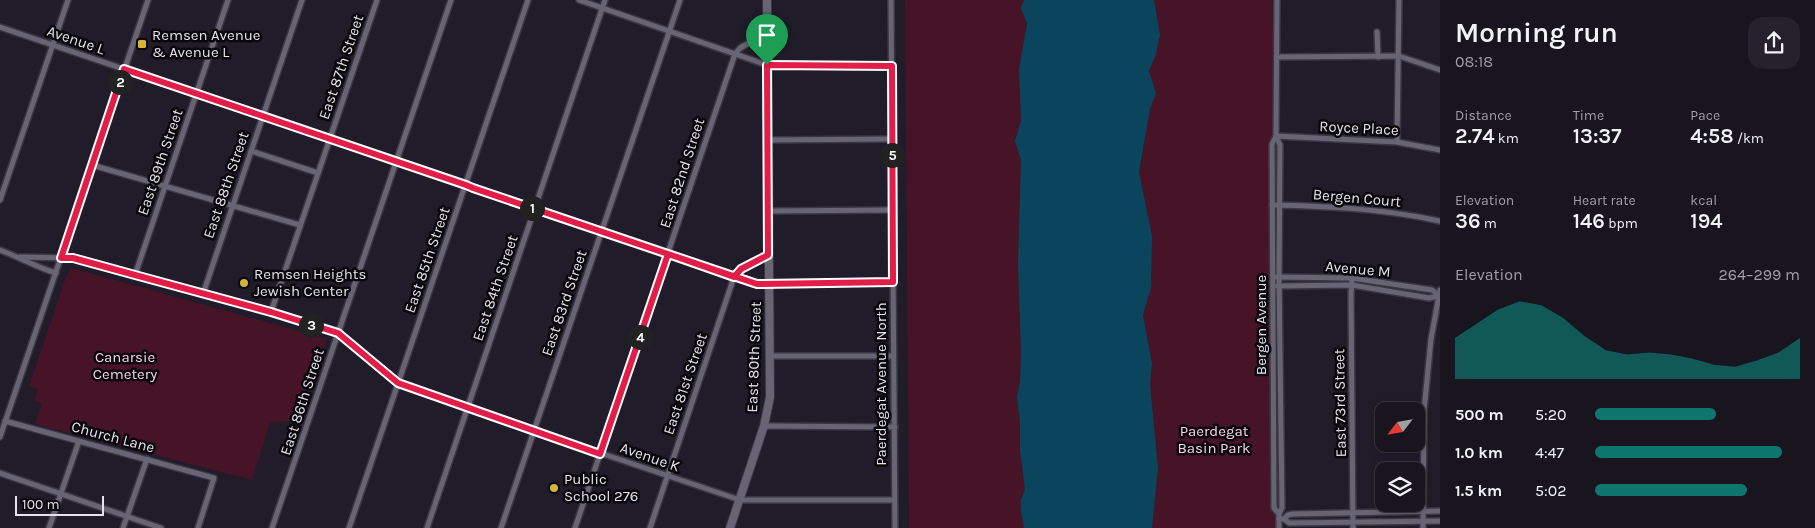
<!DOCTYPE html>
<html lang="en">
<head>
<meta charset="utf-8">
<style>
	:root { --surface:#18151f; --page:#25222c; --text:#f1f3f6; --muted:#9f9fa4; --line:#36343d; --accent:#0f766e }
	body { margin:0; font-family:Karla,sans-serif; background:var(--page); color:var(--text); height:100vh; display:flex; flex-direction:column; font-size:19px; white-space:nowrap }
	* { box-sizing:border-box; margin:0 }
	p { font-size:16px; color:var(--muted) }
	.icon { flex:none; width:28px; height:28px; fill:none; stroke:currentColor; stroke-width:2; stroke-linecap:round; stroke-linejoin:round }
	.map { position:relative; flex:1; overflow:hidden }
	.sheet { display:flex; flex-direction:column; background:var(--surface); width:375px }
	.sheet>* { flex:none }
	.needle { width:32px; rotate:239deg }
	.tools { position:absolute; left:1375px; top:402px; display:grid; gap:10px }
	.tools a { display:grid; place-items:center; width:50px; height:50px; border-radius:10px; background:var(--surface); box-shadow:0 2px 8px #0003,0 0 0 1px var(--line); font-size:25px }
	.scale { position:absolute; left:15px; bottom:12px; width:89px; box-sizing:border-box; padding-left:5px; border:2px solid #e5e2ec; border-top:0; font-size:14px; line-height:18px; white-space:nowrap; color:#e5e2ec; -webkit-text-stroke:4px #09080d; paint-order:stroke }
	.pin { position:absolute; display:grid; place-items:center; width:42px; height:42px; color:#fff; margin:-51px -21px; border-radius:50% 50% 50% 0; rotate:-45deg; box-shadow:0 0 5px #0007 }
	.pin .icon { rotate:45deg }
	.km { position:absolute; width:25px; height:25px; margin:-12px; border-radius:50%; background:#222; color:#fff; font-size:14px; line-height:25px; text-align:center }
	.round { display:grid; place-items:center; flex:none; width:52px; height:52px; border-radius:15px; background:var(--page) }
	.overview { display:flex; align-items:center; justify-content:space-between; height:85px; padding:0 15px }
	h1 { font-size:28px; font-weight:600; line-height:38px }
	.stats { display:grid; grid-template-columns:repeat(3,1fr); gap:8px; height:85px; padding:5px 15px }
	.stats div { display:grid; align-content:center }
	.stats b { font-size:21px; font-weight:600 }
	.stats small { font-size:14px; font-weight:400 }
	.stats p { font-size:14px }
	.chart { height:140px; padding:10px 15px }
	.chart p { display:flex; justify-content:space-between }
	.chart svg { width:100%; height:90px; margin-top:5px; fill:var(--accent); opacity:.7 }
	ul { padding:0 15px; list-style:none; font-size:16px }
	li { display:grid; grid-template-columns:80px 60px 1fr; align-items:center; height:38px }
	li i { height:12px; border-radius:6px; background:var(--accent) }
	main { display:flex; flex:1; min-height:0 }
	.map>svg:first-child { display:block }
	.green { fill:#471327 }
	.water { fill:#0a455d }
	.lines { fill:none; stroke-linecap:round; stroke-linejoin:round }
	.street-casing { stroke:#3a3742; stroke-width:8 }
	.secondary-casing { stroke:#3a3742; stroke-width:10 }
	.street { stroke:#676474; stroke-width:5 }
	.secondary { stroke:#676474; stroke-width:8 }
	.route-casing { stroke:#fff; stroke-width:10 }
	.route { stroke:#e11d48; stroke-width:6 }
	.poi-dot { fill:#d3b635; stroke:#09080d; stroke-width:2 }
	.labels { text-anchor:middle; stroke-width:5; stroke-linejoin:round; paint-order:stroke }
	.poi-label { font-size:15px; fill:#e5e2ec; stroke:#09080d; text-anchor:start }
	.street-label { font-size:15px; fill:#e5e2ec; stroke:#09080d }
	.park-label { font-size:15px; fill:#fad2dd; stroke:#09080d }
</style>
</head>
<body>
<main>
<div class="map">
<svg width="1440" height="528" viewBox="0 0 1440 528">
	<rect width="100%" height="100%" fill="#201c29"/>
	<g class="green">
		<path d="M905 0H1024C1024 12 1027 23 1025 34L1027 528H909Z"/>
		<polygon points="1144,0 1277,0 1283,528 1147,528 1146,330 1143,315 1146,305 1139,172 1145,139"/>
		<polygon points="71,268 327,339 301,419 270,423 252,480 35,424 42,404 34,401 38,389 29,386 66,277"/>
	</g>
	<polygon class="water" points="1024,0 1154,0 1160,35 1156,54 1149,71 1156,93 1150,109 1139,172 1152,236 1151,288 1143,315 1152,364 1150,384 1158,468 1152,528 1024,528 1021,512 1021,499 1025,490 1020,450 1020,423 1017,397 1020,382 1021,353 1018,263 1021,160 1015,141 1021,120 1019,69 1027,24 1021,8"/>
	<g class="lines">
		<defs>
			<g id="street">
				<polyline points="579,0 767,65 892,66"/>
				<polyline points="891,0 895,528"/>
				<polyline points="1277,0 1276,136 1280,145 1279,277 1282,508 1279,514 1279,528"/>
				<polyline points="0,27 757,284 893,282"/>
				<polyline points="1377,32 1378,57"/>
				<polyline points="1278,57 1399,56 1440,70"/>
				<polyline points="1276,136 1272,144 1274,508 1279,514"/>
				<polyline points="1276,136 1397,142 1440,150"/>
				<polyline points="768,140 892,139"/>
				<polyline points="1397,142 1399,0"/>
				<polyline points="251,151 318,173"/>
				<polyline points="92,165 300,225"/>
				<polyline points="0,200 68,0"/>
				<path d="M1272 205C1329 206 1384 209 1440 221"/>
				<polyline points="769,211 892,210"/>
				<path d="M0 250C19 257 36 267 56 273"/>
				<polyline points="20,257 73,258 271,312 338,333 398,383 467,408 740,500 894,500"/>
				<polyline points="135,275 228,0"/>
				<polyline points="1276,277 1352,278 1432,290 1440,296"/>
				<polyline points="1352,278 1351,295 1353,528"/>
				<polyline points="1277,286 1352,285 1429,298 1438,296"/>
				<polyline points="203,294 302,0"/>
				<polyline points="271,312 377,0"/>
				<polyline points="770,356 893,356"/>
				<polyline points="5,421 214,478 198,528"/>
				<polyline points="764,426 895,427"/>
				<polyline points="0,437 148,0"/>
				<polyline points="0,473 161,528"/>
				<polyline points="1279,519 1284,519 1289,523 1440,521"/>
				<polyline points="1284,519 1288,515 1293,514 1440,511"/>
				<polyline points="49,528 79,441"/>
				<polyline points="123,528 147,459"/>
				<polyline points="272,528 451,0"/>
				<polyline points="349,528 528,0"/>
				<polyline points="427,528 605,0"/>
				<polyline points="501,528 680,0"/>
				<polyline points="575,528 735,54 740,48 767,33"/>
				<polyline points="650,528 734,277 741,269 768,255"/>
				<polyline points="1423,528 1424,411 1431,339 1440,290"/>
			</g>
			<polyline id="secondary" points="730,528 764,426 770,397 767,0"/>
		</defs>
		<use href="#street" class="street-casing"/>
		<use href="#secondary" class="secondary-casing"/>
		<use href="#street" class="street"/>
		<use href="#secondary" class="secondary"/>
	</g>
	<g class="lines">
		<defs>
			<polyline id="route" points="767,65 768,255 741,269 734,277 674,256 662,252 473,188 466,185 124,69 61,258 73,258 135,275 271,312 338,333 398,383 600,454 668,254 757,284 893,282 892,66 767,65"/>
		</defs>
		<use href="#route" class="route-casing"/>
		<use href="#route" class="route"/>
	</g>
	<g class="poi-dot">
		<rect x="137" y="39" width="10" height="10" rx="2.5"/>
		<circle cx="244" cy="283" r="5"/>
		<circle cx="554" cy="488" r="5"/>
	</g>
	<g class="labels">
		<g class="poi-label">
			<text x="152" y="40">Remsen Avenue<tspan x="152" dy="17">&amp; Avenue L</tspan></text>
			<text x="254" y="279">Remsen Heights<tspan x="254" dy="17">Jewish Center</tspan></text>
			<text x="564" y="484">Public<tspan x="564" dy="17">School 276</tspan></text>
		</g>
		<g class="street-label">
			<text transform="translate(76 40) rotate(19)" y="5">Avenue L</text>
			<text transform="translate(341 67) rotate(-71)" y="5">East 87th Street</text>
			<text transform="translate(1359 128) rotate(3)" y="5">Royce Place</text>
			<text transform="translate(160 162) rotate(-71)" y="5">East 89th Street</text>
			<text transform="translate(682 173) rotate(-72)" y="5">East 82nd Street</text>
			<text transform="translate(226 185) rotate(-71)" y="5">East 88th Street</text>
			<text transform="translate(1357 198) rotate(5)" y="5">Bergen Court</text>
			<text transform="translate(427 260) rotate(-71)" y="5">East 85th Street</text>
			<text transform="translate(1358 269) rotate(5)" y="5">Avenue M</text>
			<text transform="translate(495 288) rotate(-71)" y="5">East 84th Street</text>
			<text transform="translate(564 303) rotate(-71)" y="5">East 83rd Street</text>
			<text transform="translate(1261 325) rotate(-90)" y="5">Bergen Avenue</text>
			<text transform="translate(754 357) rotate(-88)" y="5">East 80th Street</text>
			<text transform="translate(685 384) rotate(-71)" y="5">East 81st Street</text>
			<text transform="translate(881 384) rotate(-90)" y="5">Paerdegat Avenue North</text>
			<text transform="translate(302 402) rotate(-72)" y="5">East 86th Street</text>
			<text transform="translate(1340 403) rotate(-91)" y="5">East 73rd Street</text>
			<text transform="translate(113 437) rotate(15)" y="5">Church Lane</text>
			<text transform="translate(650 457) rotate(19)" y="5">Avenue K</text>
		</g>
		<g class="park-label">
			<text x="125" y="362">Canarsie<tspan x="125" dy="17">Cemetery</tspan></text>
			<text x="1214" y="436">Paerdegat<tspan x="1214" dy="17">Basin Park</tspan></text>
		</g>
	</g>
</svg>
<div class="tools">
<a><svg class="needle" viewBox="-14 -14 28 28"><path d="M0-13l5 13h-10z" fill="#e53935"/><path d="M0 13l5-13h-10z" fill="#9f9fa4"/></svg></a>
<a><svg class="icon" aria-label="layers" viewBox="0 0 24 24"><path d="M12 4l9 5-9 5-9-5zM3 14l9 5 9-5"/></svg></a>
</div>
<div class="scale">100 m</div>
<div class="pin" style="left:767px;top:65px;background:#1e9e55"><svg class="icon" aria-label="arrive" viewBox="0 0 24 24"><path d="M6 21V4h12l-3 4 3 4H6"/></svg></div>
<b class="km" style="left:532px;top:208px">1</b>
<b class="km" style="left:120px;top:82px">2</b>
<b class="km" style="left:311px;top:325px">3</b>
<b class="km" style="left:640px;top:337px">4</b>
<b class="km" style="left:892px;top:155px">5</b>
</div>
<section class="sheet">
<div class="overview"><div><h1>Morning run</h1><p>08:18</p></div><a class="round"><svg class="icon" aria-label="share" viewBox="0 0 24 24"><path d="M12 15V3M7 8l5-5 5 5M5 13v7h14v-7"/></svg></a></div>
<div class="stats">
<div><p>Distance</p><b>2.74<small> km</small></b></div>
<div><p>Time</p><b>13:37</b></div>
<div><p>Pace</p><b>4:58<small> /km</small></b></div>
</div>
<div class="stats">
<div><p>Elevation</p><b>36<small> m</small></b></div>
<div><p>Heart rate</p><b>146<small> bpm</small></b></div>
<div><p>kcal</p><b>194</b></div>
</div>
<div class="chart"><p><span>Elevation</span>264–299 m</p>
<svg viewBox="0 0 160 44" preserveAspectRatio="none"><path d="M0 44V24L10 17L20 10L30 6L40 8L50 14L60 23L70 30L80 32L90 31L100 32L110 34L120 37L130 38L140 35L150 31L160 24V44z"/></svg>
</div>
<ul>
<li><b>500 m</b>5:20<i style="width:59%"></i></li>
<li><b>1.0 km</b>4:47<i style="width:91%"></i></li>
<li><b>1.5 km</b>5:02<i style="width:74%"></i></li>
</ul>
</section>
</main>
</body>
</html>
